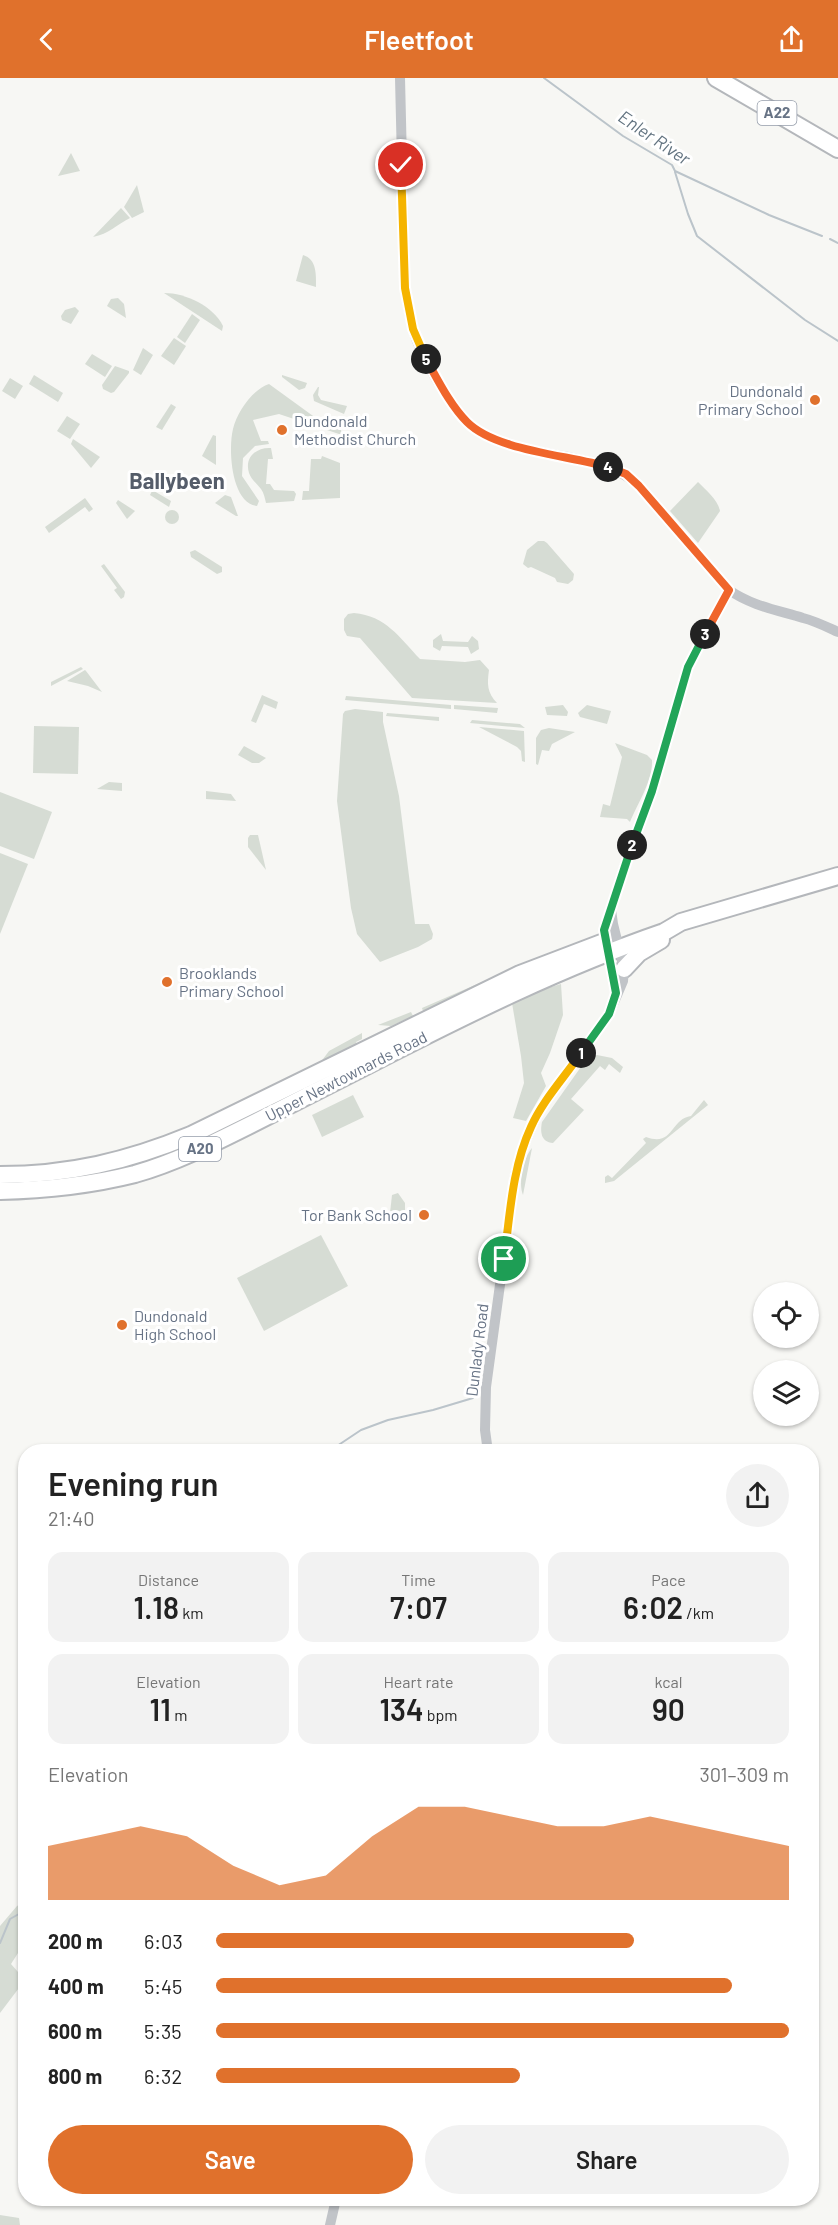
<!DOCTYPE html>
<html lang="en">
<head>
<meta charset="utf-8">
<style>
	:root { --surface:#fff; --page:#f2f2f2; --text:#222; --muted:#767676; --accent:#e0712c }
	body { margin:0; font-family:Barlow,sans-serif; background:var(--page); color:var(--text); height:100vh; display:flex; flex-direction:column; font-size:22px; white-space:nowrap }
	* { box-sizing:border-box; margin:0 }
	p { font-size:20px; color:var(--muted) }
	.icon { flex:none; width:33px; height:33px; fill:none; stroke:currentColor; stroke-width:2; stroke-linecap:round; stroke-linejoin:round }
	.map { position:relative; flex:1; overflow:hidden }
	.drawer { position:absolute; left:18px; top:1366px; width:801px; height:762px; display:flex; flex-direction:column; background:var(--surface); border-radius:24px; box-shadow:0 2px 4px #0004 }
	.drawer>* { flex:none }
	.fabs { position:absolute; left:753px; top:1204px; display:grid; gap:12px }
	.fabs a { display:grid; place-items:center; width:66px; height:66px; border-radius:50%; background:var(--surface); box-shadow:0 2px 4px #0004; font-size:30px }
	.pin { position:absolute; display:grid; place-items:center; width:51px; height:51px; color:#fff; margin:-26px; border:3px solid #fff; border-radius:50%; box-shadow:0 2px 6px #0007 }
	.km { position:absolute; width:30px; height:30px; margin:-15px; border-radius:50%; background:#222; color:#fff; font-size:16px; line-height:30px; text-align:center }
	.round { display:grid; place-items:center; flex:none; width:63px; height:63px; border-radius:32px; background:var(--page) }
	.head { display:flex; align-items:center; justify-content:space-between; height:102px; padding:0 30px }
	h1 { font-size:33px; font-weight:600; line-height:45px }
	.metrics { display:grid; grid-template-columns:repeat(3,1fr); gap:9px; height:102px; padding:6px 30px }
	.metrics div { display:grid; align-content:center; border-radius:15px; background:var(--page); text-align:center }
	.metrics b { font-size:30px; font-weight:600 }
	.metrics small { font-size:16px; font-weight:400 }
	.metrics p { font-size:16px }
	.chart { height:168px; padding:12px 30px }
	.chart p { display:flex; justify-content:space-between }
	.chart svg { width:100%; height:108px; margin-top:6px; fill:var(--accent); opacity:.7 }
	.cta { display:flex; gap:12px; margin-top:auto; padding:12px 30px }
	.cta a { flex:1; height:69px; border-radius:36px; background:var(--accent); color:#fff; font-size:24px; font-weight:600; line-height:69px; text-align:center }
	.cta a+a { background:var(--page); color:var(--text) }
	ul { padding:0 30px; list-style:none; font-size:20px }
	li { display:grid; grid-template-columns:96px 72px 1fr; align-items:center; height:45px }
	li i { height:15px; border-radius:8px; background:var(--accent) }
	header { display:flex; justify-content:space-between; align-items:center; height:78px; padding:0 30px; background:var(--accent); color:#fff; font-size:27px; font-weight:600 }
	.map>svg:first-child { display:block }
	.green { fill:#d6dcd4 }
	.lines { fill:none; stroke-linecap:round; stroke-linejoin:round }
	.stream { stroke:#bbc4ca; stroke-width:2 }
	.highway-casing { stroke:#b4b7bb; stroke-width:20 }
	.minor { stroke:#c1c4c8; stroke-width:10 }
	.highway { stroke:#fff; stroke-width:16 }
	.split-1-casing { stroke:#fff; stroke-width:12 }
	.split-2-casing { stroke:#fff; stroke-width:12 }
	.split-3-casing { stroke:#fff; stroke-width:12 }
	.split-4-casing { stroke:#fff; stroke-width:12 }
	.split-5-casing { stroke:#fff; stroke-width:12 }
	.split-6-casing { stroke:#fff; stroke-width:12 }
	.split-1 { stroke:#f5b400; stroke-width:8 }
	.split-2 { stroke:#22a559; stroke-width:8 }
	.split-3 { stroke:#22a559; stroke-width:8 }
	.split-4 { stroke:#f0652b; stroke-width:8 }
	.split-5 { stroke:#f0652b; stroke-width:8 }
	.split-6 { stroke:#f5b400; stroke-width:8 }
	.poi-dot { fill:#e0712c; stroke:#fff; stroke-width:2 }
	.labels { text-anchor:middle; stroke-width:6; stroke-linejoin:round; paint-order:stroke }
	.shield { fill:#fff; stroke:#959daa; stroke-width:1.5 }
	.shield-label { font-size:15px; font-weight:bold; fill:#677385 }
	.poi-label { font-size:16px; fill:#677385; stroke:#fff; text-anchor:start }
	.street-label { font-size:16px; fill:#677385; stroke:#fff }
	.water-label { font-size:18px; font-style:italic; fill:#637481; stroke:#fff }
	.district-label { font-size:22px; font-weight:bold; fill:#555d6a; stroke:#fff }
</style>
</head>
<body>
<header><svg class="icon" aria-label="back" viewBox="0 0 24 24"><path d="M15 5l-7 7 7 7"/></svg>Fleetfoot<svg class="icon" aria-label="share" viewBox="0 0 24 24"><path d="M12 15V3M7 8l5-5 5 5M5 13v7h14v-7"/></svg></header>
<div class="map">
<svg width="838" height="2147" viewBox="0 0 838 2147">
	<rect width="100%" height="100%" fill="#f7f7f4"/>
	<g class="green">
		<polygon points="71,75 80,93 58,98"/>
		<polygon points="137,107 144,134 132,140 124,129"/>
		<path d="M121 130 130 140C116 147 109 156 93 159Z"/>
		<path d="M303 177C317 181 316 197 316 209L296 203Z"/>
		<path d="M164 215C186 215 213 228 223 248L222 253Z"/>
		<polygon points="118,220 124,226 126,240 107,228 111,221"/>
		<polygon points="75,229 79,233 71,246 62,242 61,238 65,232"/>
		<polygon points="192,236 200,242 185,265 177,259"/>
		<polygon points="174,260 186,268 174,287 161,278"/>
		<polygon points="143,270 153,277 141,297 133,292"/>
		<polygon points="92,276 112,288 105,299 85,286"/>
		<polygon points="115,288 129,293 129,295 114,314 111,315 103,311 102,307"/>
		<polygon points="34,297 63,315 58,324 29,306"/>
		<polygon points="282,297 307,305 305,310 299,312 282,299"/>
		<polygon points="10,300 23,308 15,321 2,313"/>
		<path d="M269 306 320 343 341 352 342 357 279 336 253 342 261 363H268L269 366 255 368 243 380 242 398 259 423 257 428C231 425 228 371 233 351 237 334 253 311 269 306Z"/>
		<polygon points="318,309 319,309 318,317 321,322 347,328 344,336 314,323 313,317"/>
		<polygon points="171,326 176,329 162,352 156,349"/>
		<polygon points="67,338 80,346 70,361 57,353"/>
		<polygon points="213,357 216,358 216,387 202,378"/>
		<polygon points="73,361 100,379 91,390 71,366"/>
		<path d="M271 370 273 381H268L266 406H270L274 412 294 413 296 416 294 423 266 425C265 421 264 415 261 411 257 406 251 401 249 395 244 379 257 369 271 370Z"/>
		<polygon points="322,378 340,385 340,420 302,422 303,413 309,413 311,381 321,381"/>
		<path d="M698 404C706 412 718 422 720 433L698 465 670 433Z"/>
		<polygon points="152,413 154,413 171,423 169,429 150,417"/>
		<polygon points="225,417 231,419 238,438 236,438 215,425"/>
		<polygon points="85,420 93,431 89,434 85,429 49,455 45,449"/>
		<polygon points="118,422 135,433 127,441 116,425"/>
		<circle cx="172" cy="439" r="7"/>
		<polygon points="538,463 544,463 547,465 574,496 573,502 568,506 557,504 555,500 531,489 528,490 523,486 527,472"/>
		<polygon points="195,472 222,489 222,494 217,496 191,479 190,474"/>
		<polygon points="104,486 125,514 124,519 121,521 114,512 117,510 101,488"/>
		<path d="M354 535C386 538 399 559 420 581L465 584 480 582 489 592C487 606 487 615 497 625L412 620 360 560 347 558 344 552V541L348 536Z"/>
		<polygon points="441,556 443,563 468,564 472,558 478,563 479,571 471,576 468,569 442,568 440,573 433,569 433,562"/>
		<polygon points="81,589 83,591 51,608 51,604"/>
		<polygon points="85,592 86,593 102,614 88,608 67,603"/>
		<polygon points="262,617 278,624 276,631 264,626 256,645 251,643"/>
		<polygon points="346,618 451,627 451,631 345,622"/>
		<polygon points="454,627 498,630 497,635 454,631"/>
		<polygon points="563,627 568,634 567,638 547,637 545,629"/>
		<polygon points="587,627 611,633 607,646 580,639 578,635"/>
		<polygon points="355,631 383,634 383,644 399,718 415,846 429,846 433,856 432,861 418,869 380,884 357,856 351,830 337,723 343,636 345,633"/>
		<polygon points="387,635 439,639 439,643 386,638"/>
		<polygon points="472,642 520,646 525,650 470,645"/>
		<polygon points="34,648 79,649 78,696 33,695"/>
		<polygon points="479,649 524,653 525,684 522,683 521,673 517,669"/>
		<polygon points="549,650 575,654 552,666 549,673 542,672 538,687 536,686 536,660 541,652"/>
		<path d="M615 665 647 677 652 682C653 702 638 725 630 744L627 741 600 739 603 726 610 728 622 679Z"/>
		<polygon points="244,668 266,680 259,685 252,685 238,677"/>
		<polygon points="109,704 122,705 122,713 97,711"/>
		<polygon points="206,713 231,716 236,723 206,721"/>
		<polygon points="0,714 52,734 34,781 0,768"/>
		<polygon points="250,757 258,757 266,792 248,769 248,760"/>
		<polygon points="0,775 28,786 0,856"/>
		<polygon points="577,865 579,866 479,907 423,933 422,930 544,877"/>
		<polygon points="561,906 563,937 550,975 541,995 546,1008 526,1043 513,1040 524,1005 521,978 512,925 541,912"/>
		<polygon points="411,934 413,938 391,948 378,947"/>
		<polygon points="362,955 362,961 356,964 357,966 320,985 329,973"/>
		<path d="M597 977 612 980 623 989 620 995 609 986 605 992 600 988 571 1021 584 1032 553 1065C541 1064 540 1054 542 1044L583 986 590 979Z"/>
		<polygon points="353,1017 364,1039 322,1059 312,1037"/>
		<path d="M704 1022 708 1027 614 1103 605 1105V1099L608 1097 612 1100 646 1065 643 1061 646 1059C674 1069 670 1041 691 1038Z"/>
		<path d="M532 1070 523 1117C518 1105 523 1080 532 1070Z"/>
		<polygon points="398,1115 405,1125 405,1134 402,1137 394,1138 390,1135 392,1117"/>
		<polygon points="321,1157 348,1208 264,1253 237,1200"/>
		<polygon points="25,1823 25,1864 11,1886 25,1902 0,1935 0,1848 17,1828"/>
		<polygon points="0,2137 19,2140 20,2147 0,2147"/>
	</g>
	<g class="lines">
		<g class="stream">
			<polyline points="544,0 623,58 672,87 675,93 769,137 822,158"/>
			<polyline points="675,94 688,136 697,158 805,242 838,263"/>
			<polyline points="830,161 838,165"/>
			<polyline points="328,1374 361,1352 388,1342 433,1332 473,1320"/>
			<polyline points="0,1865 10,1841 26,1832"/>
		</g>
		<defs>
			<g id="highway">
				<polyline points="716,0 838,71"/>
				<polyline points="624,891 639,875 661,862"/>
				<path d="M0 1097C69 1097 128 1083 191 1057L520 896 604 864"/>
				<path d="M0 1113C45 1112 91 1107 135 1096 174 1085 212 1066 248 1048 289 1027 329 1007 370 986 466 937 562 889 664 854L681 844 838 798"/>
			</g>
		</defs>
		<use href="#highway" class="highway-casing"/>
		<g class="minor">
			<path d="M400 0 405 209C408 228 410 246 417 263 428 290 458 343 483 356 507 369 537 373 563 378 590 384 618 388 639 408L729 512C752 528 777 532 803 540 815 543 827 549 838 554"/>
			<polyline points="617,915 605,857 606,845 630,771 652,713 688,589 729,512"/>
			<path d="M488 1374 485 1352 486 1309 515 1097C521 1073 529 1053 540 1032L609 936 623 903 624 891 613 846 611 832"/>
			<polyline points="330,2147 336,2121"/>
		</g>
		<use href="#highway" class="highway"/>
	</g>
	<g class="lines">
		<defs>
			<path id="split-1" d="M504 1181C510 1137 512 1090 531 1049 543 1022 564 1000 581 975"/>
			<polyline id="split-2" points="581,975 609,936 616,915 604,852 632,767"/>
			<polyline id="split-3" points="632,767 652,713 688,589 705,556"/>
			<polyline id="split-4" points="608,389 626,396 639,408 729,512 705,556"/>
			<path id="split-5" d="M426 281C438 302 450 327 467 344 496 373 568 377 608 389"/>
			<polyline id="split-6" points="401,87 405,210 413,251 426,281"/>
		</defs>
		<use href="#split-1" class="split-1-casing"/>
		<use href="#split-2" class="split-2-casing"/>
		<use href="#split-3" class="split-3-casing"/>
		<use href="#split-4" class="split-4-casing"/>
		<use href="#split-5" class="split-5-casing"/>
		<use href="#split-6" class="split-6-casing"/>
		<use href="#split-1" class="split-1"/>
		<use href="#split-2" class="split-2"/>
		<use href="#split-3" class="split-3"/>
		<use href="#split-4" class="split-4"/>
		<use href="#split-5" class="split-5"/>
		<use href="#split-6" class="split-6"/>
	</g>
	<g class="poi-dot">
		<circle cx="815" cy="322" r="6"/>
		<circle cx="282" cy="352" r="6"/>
		<circle cx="167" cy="904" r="6"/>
		<circle cx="424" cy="1137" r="6"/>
		<circle cx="122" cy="1247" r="6"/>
	</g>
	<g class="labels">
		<g class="shield">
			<rect x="757.5" y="23" width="39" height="24" rx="4.5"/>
			<rect x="179" y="1059" width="42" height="24" rx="4.5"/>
		</g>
		<g class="shield-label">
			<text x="777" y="40">A22</text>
			<text x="200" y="1076">A20</text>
		</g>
		<g class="poi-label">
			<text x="803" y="319" text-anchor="end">Dundonald<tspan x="803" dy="18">Primary School</tspan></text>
			<text x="294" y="349">Dundonald<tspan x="294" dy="18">Methodist Church</tspan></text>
			<text x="179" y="901">Brooklands<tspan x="179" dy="18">Primary School</tspan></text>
			<text x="412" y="1143" text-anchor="end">Tor Bank School</text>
			<text x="134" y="1244">Dundonald<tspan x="134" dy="18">High School</tspan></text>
		</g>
		<g class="street-label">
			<text transform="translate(346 998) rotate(-27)" y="6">Upper Newtownards Road</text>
			<text transform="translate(477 1272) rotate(-83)" y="6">Dunlady Road</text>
		</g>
		<g class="water-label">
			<text transform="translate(654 60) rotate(34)" y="6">Enler River</text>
		</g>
		<g class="district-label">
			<text x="177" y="411">Ballybeen</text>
		</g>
	</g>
</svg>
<div class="fabs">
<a><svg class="icon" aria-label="locate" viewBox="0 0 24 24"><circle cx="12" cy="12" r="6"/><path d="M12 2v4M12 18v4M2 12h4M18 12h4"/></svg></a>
<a><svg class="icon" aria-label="layers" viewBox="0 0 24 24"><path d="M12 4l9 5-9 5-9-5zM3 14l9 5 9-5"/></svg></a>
</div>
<div class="pin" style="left:504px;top:1181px;background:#1e9e55"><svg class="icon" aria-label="arrive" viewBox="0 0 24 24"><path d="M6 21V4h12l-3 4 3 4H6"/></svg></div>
<div class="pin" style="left:401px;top:87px;background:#d93025"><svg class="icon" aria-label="check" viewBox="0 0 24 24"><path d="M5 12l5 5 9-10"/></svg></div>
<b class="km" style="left:581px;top:975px">1</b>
<b class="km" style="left:632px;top:767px">2</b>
<b class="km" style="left:705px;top:556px">3</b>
<b class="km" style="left:608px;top:389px">4</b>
<b class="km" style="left:426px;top:281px">5</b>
<section class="drawer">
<div class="head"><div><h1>Evening run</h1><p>21:40</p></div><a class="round"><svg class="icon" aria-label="share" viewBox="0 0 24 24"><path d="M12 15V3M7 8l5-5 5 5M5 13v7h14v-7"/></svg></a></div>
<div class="metrics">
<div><p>Distance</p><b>1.18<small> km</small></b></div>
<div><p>Time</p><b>7:07</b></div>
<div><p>Pace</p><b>6:02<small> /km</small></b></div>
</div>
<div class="metrics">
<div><p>Elevation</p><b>11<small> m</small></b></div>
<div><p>Heart rate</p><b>134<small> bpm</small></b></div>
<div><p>kcal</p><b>90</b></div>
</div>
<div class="chart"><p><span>Elevation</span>301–309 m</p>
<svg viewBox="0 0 160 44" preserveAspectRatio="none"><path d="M0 44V22L10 18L20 14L30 18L40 30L50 38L60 34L70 18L80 6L90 6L100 10L110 14L120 14L130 10L140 14L150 18L160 22V44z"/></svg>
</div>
<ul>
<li><b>200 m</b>6:03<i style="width:73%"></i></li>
<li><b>400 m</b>5:45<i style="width:90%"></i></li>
<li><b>600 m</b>5:35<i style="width:100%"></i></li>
<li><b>800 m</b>6:32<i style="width:53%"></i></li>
</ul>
<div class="cta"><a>Save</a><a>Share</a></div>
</section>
</div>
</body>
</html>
